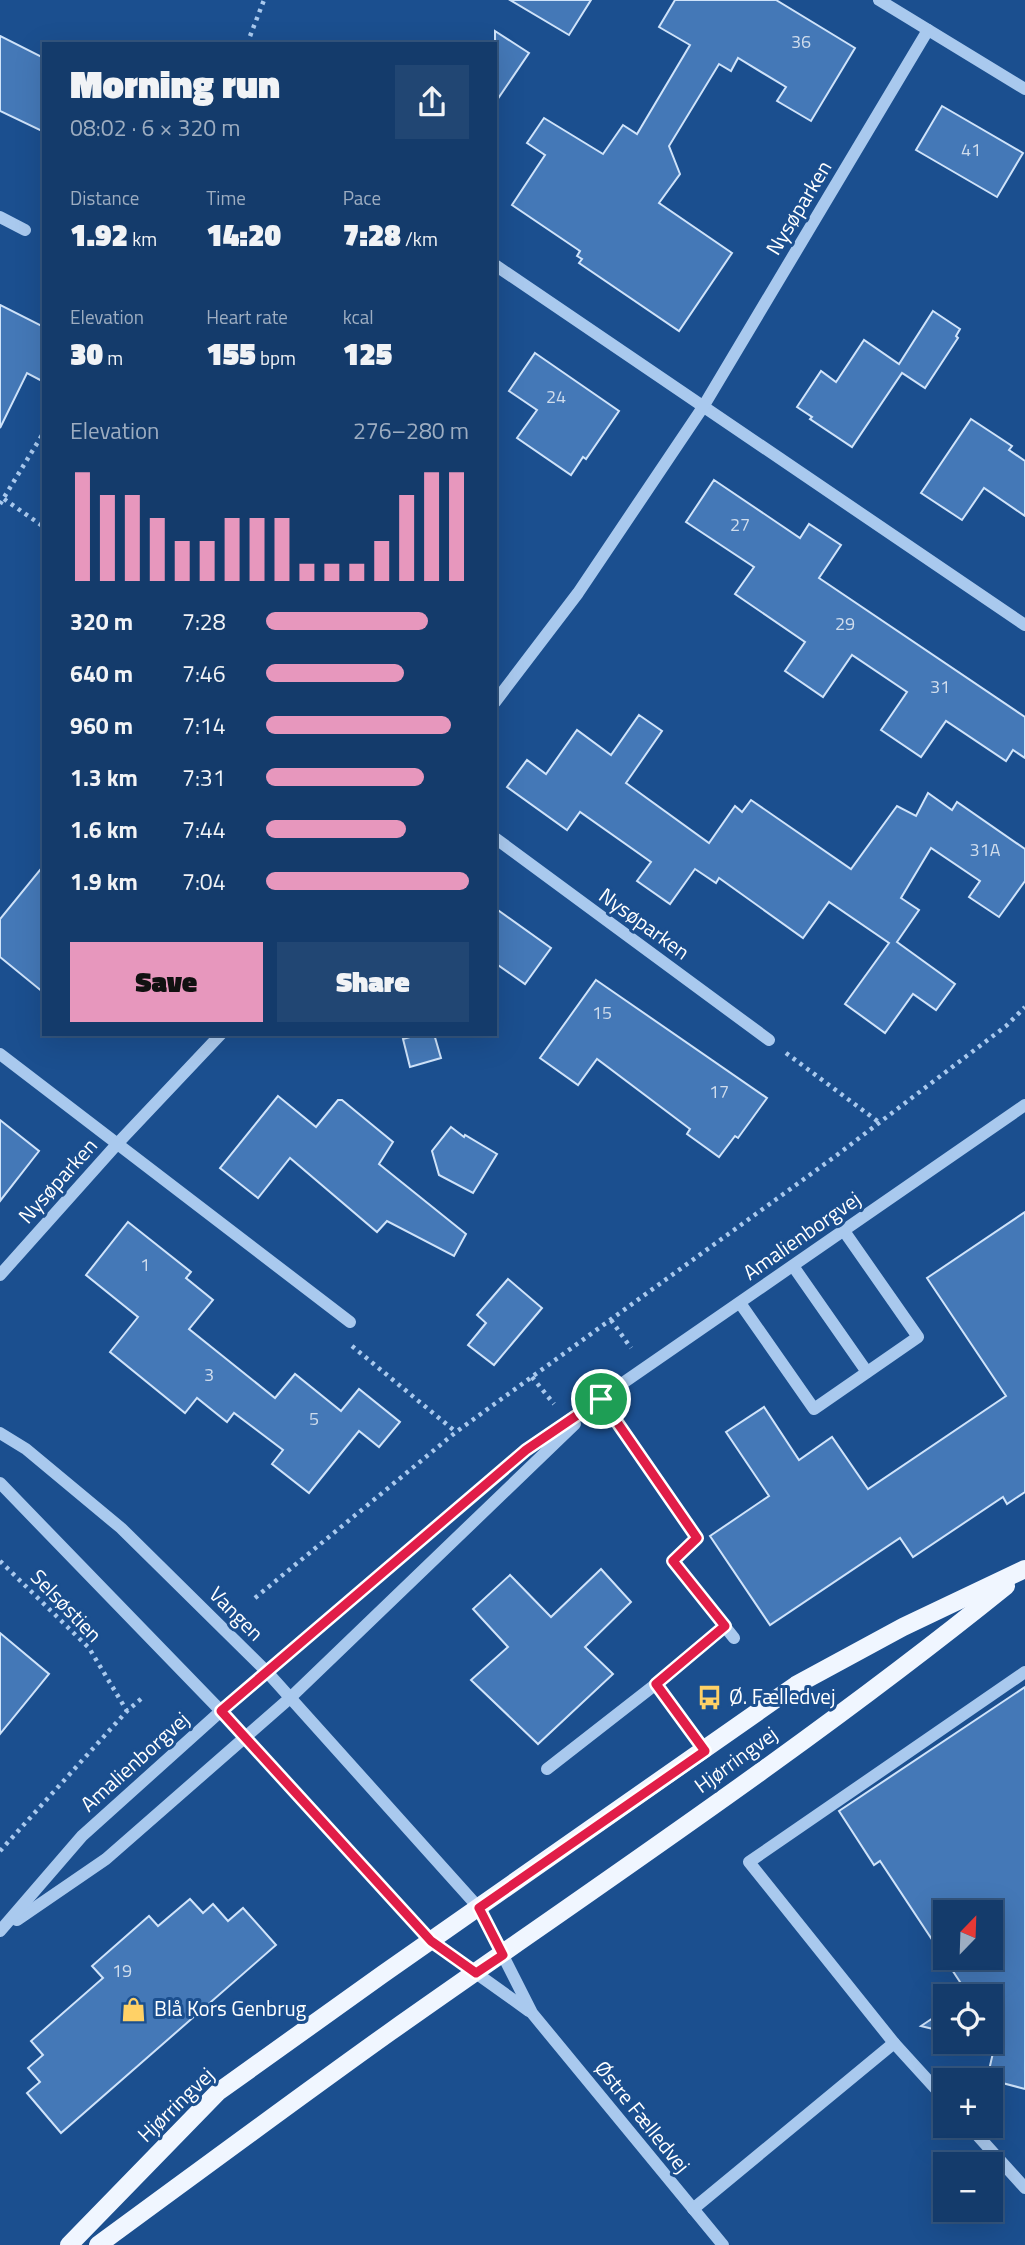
<!DOCTYPE html>
<html lang="en">
<head>
<meta charset="utf-8">
<style>
	:root { --surface:#143b6b; --page:#214673; --text:#f1f3f6; --muted:#9dadc1; --line:#33557e; --accent:#e797bd }
	body { margin:0; font-family:"Titillium Web",sans-serif; background:var(--page); color:var(--text); height:100vh; display:flex; flex-direction:column; font-size:26px; white-space:nowrap }
	* { box-sizing:border-box; margin:0 }
	p { font-size:23px; color:var(--muted) }
	.icon { flex:none; width:38px; height:38px; fill:none; stroke:currentColor; stroke-width:2; stroke-linecap:round; stroke-linejoin:round }
	.map { position:relative; flex:1; overflow:hidden }
	.sheet { position:absolute; left:42px; top:42px; width:455px; height:994px; display:flex; flex-direction:column; background:var(--surface); border-radius:0px; box-shadow:0 7px 28px #0002,0 0 0 2px var(--line) }
	.sheet>* { flex:none }
	.needle { width:46px; rotate:23deg }
	.fabs { position:absolute; left:933px; top:1900px; display:grid; gap:14px }
	.fabs a { display:grid; place-items:center; width:70px; height:70px; border-radius:0px; background:var(--surface); box-shadow:0 7px 28px #0002,0 0 0 2px var(--line); font-size:35px }
	.pin { position:absolute; display:grid; place-items:center; width:60px; height:60px; color:#fff; margin:-30px; border:4px solid #fff; border-radius:50%; box-shadow:0 2px 7px #0007 }
	.round { display:grid; place-items:center; flex:none; width:74px; height:74px; border-radius:0px; background:var(--page) }
	.headline { display:flex; align-items:center; justify-content:space-between; height:119px; padding:0 28px }
	h1 { font-size:38px; font-weight:800; line-height:52px }
	.metrics { display:grid; grid-template-columns:repeat(3,1fr); gap:10px; height:119px; padding:7px 28px }
	.metrics div { display:grid; align-content:center }
	.metrics b { font-size:30px; font-weight:800 }
	.metrics small { font-size:19px; font-weight:400 }
	.metrics p { font-size:19px }
	.chart { height:196px; padding:14px 28px }
	.chart p { display:flex; justify-content:space-between }
	.chart svg { width:100%; height:126px; margin-top:7px; stroke:var(--accent); stroke-width:6 }
	.action { display:flex; gap:14px; margin-top:auto; padding:14px 28px }
	.action a { flex:1; height:80px; border-radius:0px; background:var(--accent); color:#111; font-size:28px; font-weight:800; line-height:80px; text-align:center }
	.action a+a { background:var(--page); color:var(--text) }
	ul { padding:0 28px; list-style:none; font-size:23px }
	li { display:grid; grid-template-columns:112px 84px 1fr; align-items:center; height:52px }
	li i { height:18px; border-radius:9px; background:var(--accent) }
	.map>svg:first-child { display:block }
	.building { fill:#4478b7; stroke:#cfe3fa; stroke-width:2; fill-rule:evenodd }
	.lines { fill:none; stroke-linecap:round; stroke-linejoin:round }
	.path { stroke:#a9c9ee; stroke-width:4.5; stroke-dasharray:3.5 5; stroke-linecap:butt }
	.minor { stroke:#a9c9ee; stroke-width:12 }
	.major { stroke:#f0f6ff; stroke-width:18 }
	.route-casing { stroke:#fff; stroke-width:14 }
	.route { stroke:#e11d48; stroke-width:9 }
	.labels { text-anchor:middle; stroke-width:6; stroke-linejoin:round; paint-order:stroke }
	.number-label { font-size:18px; fill:#d0dded }
	.street-label { font-size:21px; fill:#fff; stroke:#1b4f8f }
	.poi-label { font-size:21px; fill:#fff; stroke:#1b4f8f; text-anchor:start }
</style>
</head>
<body>
<div class="map">
<svg width="1025" height="2245" viewBox="0 0 1025 2245">
	<rect width="100%" height="100%" fill="#1b4f8f"/>
	<g class="building">
		<polygon points="510,0 591,0 569,35"/>
		<polygon points="675,0 776,0 855,48 811,121 777,101 786,87 738,58 731,71 719,64 669,146 680,174 659,203 732,253 679,331 579,263 582,259 577,256 580,251 512,205 545,155 527,143 544,118 603,154 623,125 637,134 690,45 659,27"/>
		<polygon points="495,31 529,53 495,103"/>
		<polygon points="0,36 44,58 44,132 0,111"/>
		<polygon points="942,106 1023,153 997,197 916,150"/>
		<polygon points="0,305 44,327 44,382 27,373 0,428"/>
		<polygon points="933,311 960,329 956,336 958,338 925,388 902,373 852,447 810,419 812,417 797,407 821,371 836,382 864,340 899,364"/>
		<polygon points="535,353 619,411 586,459 583,457 571,475 517,438 537,410 509,391"/>
		<polygon points="971,419 1012,446 1009,450 1025,461 1025,516 984,488 962,520 921,493"/>
		<polygon points="714,480 800,538 809,524 841,545 819,578 1025,717 1025,758 1013,750 1006,761 946,721 921,757 881,730 907,692 852,655 823,697 785,671 805,642 735,594 754,567 686,522"/>
		<polygon points="639,715 662,731 626,783 709,843 735,806 742,812 751,800 851,869 897,806 916,816 928,793 952,810 957,802 1025,849 1025,881 999,917 969,897 980,881 931,848 901,898 919,910 897,942 955,984 936,1010 913,994 885,1033 845,1004 889,943 829,902 803,938 719,878 716,883 695,869 670,904 637,881 651,862 580,812 567,830 507,787 527,760 546,774 577,730 611,755"/>
		<polygon points="44,865 44,993 0,957 0,919"/>
		<polygon points="495,908 551,948 525,984 495,963"/>
		<polygon points="596,980 767,1098 738,1138 735,1136 719,1157 687,1134 690,1129 597,1059 578,1085 540,1058"/>
		<polygon points="421,1034 434,1034 441,1058 410,1067 403,1039"/>
		<polygon points="278,1096 316,1127 338,1100 342,1100 393,1142 379,1164 466,1234 454,1256 387,1221 377,1232 290,1158 258,1198 220,1168"/>
		<polygon points="0,1120 39,1151 0,1201"/>
		<polygon points="451,1127 464,1137 465,1135 497,1154 473,1193 439,1175 432,1151"/>
		<polygon points="1025,1212 1025,1492 1007,1504 1003,1497 913,1557 900,1538 770,1625 710,1536 769,1496 726,1432 764,1407 799,1460 832,1437 868,1489 1006,1396 927,1278"/>
		<polygon points="128,1222 191,1272 186,1278 213,1300 189,1329 275,1398 295,1374 341,1411 359,1389 400,1422 379,1447 359,1431 309,1493 272,1464 283,1450 234,1413 227,1422 197,1398 185,1413 110,1352 138,1317 86,1275"/>
		<polygon points="508,1279 542,1308 494,1365 468,1345 486,1323 477,1315"/>
		<polygon points="601,1569 631,1602 585,1647 613,1674 538,1744 471,1680 508,1647 473,1609 510,1575 551,1617"/>
		<polygon points="0,1633 49,1674 0,1734"/>
		<path d="M1025 1687V2089L987 2079 995 2044 986 2042H990V1997H964L968 1994 880 1861 874 1865 839 1811ZM945 1913H990V1958H945Z"/>
		<polygon points="190,1899 203,1913 213,1904 228,1921 243,1908 276,1945 61,2133 27,2093 40,2082 28,2068 43,2055 31,2041 103,1978 92,1966 149,1916 158,1926"/>
		<polygon points="945,2010 945,2032 921,2026"/>
	</g>
	<g class="lines">
		<g class="path">
			<polyline points="247,44 264,0"/>
			<polyline points="4,499 44,527"/>
			<polyline points="0,504 44,432"/>
			<polyline points="786,1053 880,1123"/>
			<polyline points="611,1320 631,1348"/>
			<polyline points="352,1346 456,1432"/>
			<polyline points="532,1377 554,1404"/>
			<polyline points="0,1561 89,1648 127,1711"/>
			<polyline points="255,1598 456,1432 833,1158 1006,1026 1025,1007"/>
			<polyline points="673,1670 706,1641"/>
			<polyline points="0,1851 127,1711 142,1698"/>
		</g>
		<g class="minor">
			<polyline points="879,0 1025,89"/>
			<polyline points="0,217 25,230"/>
			<polyline points="495,265 1025,625"/>
			<polyline points="495,702 578,593 703,407 928,30"/>
			<polyline points="495,838 769,1040"/>
			<polyline points="0,1054 350,1322"/>
			<polyline points="793,1266 867,1372"/>
			<polyline points="0,1275 118,1143 221,1034"/>
			<polyline points="740,1303 814,1409 918,1337 844,1231"/>
			<polyline points="601,1399 697,1538 673,1561 734,1638"/>
			<polyline points="0,1433 26,1449 121,1528 268,1673 479,1908 532,2013 723,2245"/>
			<polyline points="0,1483 221,1711 431,1941 529,2011"/>
			<polyline points="547,1769 656,1684 705,1751"/>
			<polyline points="17,1920 106,1859 290,1698 575,1424"/>
			<polyline points="0,1931 82,1836 221,1711 526,1450 1025,1105"/>
			<polyline points="894,2043 749,1862 1025,1672"/>
			<polyline points="969,2126 1025,2188"/>
			<polyline points="693,2209 894,2043 945,2099"/>
		</g>
		<g class="major">
			<polyline points="69,2245 218,2092 383,1974 796,1685 903,1627 1025,1569"/>
			<path d="M98 2245C195 2174 292 2102 390 2032 597 1886 809 1745 1006 1586"/>
		</g>
	</g>
	<g class="lines">
		<defs>
			<polygon id="route" points="601,1399 697,1538 673,1561 725,1626 656,1684 705,1751 479,1908 503,1955 476,1973 431,1941 221,1711 526,1450"/>
		</defs>
		<use href="#route" class="route-casing"/>
		<use href="#route" class="route"/>
	</g>
	<defs>
		<symbol id="bus-bare" viewBox="-9 -9 18 18"><path d="M-5-6H5V4H4V6H2V4H-2V6H-4V4H-5ZM-3.5-4V0h7V-4ZM-3.5 1.2v1.5H-2V1.2ZM2 1.2v1.5H3.5V1.2Z" fill="#ffd166" stroke="#1b4f8f" stroke-width="2.5" paint-order="stroke"/></symbol>
		<symbol id="shop-bare" viewBox="-9 -9 18 18"><path d="M-5-2.5h2.3a2.7 3.5 0 0 1 5.4 0H5L5.5 6h-11ZM-1.5-2.5h3a1.5 2.3 0 0 0-3 0Z" fill="#ffd166" stroke="#1b4f8f" stroke-width="2.5" paint-order="stroke"/></symbol>
	</defs>
	<g fill-rule="evenodd">
		<use href="#bus-bare" x="692" y="1680" width="35" height="35"/>
		<use href="#shop-bare" x="116" y="1992" width="35" height="35"/>
	</g>
	<g class="labels">
		<g class="number-label">
			<text x="801" y="48">36</text>
			<text x="971" y="156">41</text>
			<text x="556" y="403">24</text>
			<text x="740" y="531">27</text>
			<text x="845" y="630">29</text>
			<text x="940" y="693">31</text>
			<text x="985" y="856">31A</text>
			<text x="602" y="1019">15</text>
			<text x="719" y="1098">17</text>
			<text x="145" y="1271">1</text>
			<text x="209" y="1381">3</text>
			<text x="314" y="1425">5</text>
			<text x="122" y="1977">19</text>
		</g>
		<g class="street-label">
			<text transform="translate(799 208) rotate(-59)" y="7">Nysøparken</text>
			<text transform="translate(644 924) rotate(36)" y="7">Nysøparken</text>
			<text transform="translate(58 1181) rotate(-48)" y="7">Nysøparken</text>
			<text transform="translate(802 1236) rotate(-35)" y="7">Amalienborgvej</text>
			<text transform="translate(66 1606) rotate(46)" y="7">Selsøstien</text>
			<text transform="translate(236 1614) rotate(45)" y="7">Vangen</text>
			<text transform="translate(736 1760) rotate(-36)" y="7">Hjørringvej</text>
			<text transform="translate(135 1762) rotate(-42)" y="7">Amalienborgvej</text>
			<text transform="translate(176 2105) rotate(-44)" y="7">Hjørringvej</text>
			<text transform="translate(642 2117) rotate(51)" y="7">Østre Fælledvej</text>
		</g>
		<g class="poi-label">
			<text x="729" y="1704">Ø. Fælledvej</text>
			<text x="154" y="2016">Blå Kors Genbrug</text>
		</g>
	</g>
</svg>
<div class="fabs">
<a><svg class="needle" viewBox="-14 -14 28 28"><path d="M0-13l5 13h-10z" fill="#e53935"/><path d="M0 13l5-13h-10z" fill="#9dadc1"/></svg></a>
<a><svg class="icon" aria-label="locate" viewBox="0 0 24 24"><circle cx="12" cy="12" r="6"/><path d="M12 2v4M12 18v4M2 12h4M18 12h4"/></svg></a>
<a>+</a>
<a>−</a>
</div>
<div class="pin" style="left:601px;top:1399px;background:#1e9e55"><svg class="icon" aria-label="arrive" viewBox="0 0 24 24"><path d="M6 21V4h12l-3 4 3 4H6"/></svg></div>
<section class="sheet">
<div class="headline"><div><h1>Morning run</h1><p>08:02 · 6 × 320 m</p></div><a class="round"><svg class="icon" aria-label="share" viewBox="0 0 24 24"><path d="M12 15V3M7 8l5-5 5 5M5 13v7h14v-7"/></svg></a></div>
<div class="metrics">
<div><p>Distance</p><b>1.92<small> km</small></b></div>
<div><p>Time</p><b>14:20</b></div>
<div><p>Pace</p><b>7:28<small> /km</small></b></div>
</div>
<div class="metrics">
<div><p>Elevation</p><b>30<small> m</small></b></div>
<div><p>Heart rate</p><b>155<small> bpm</small></b></div>
<div><p>kcal</p><b>125</b></div>
</div>
<div class="chart"><p><span>Elevation</span>276–280 m</p>
<svg viewBox="0 0 160 44" preserveAspectRatio="none"><path d="M5 44V6M15 44V14M25 44V14M35 44V22M45 44V30M55 44V30M65 44V22M75 44V22M85 44V22M95 44V38M105 44V38M115 44V38M125 44V30M135 44V14M145 44V6M155 44V6"/></svg>
</div>
<ul>
<li><b>320 m</b>7:28<i style="width:80%"></i></li>
<li><b>640 m</b>7:46<i style="width:68%"></i></li>
<li><b>960 m</b>7:14<i style="width:91%"></i></li>
<li><b>1.3 km</b>7:31<i style="width:78%"></i></li>
<li><b>1.6 km</b>7:44<i style="width:69%"></i></li>
<li><b>1.9 km</b>7:04<i style="width:100%"></i></li>
</ul>
<div class="action"><a>Save</a><a>Share</a></div>
</section>
</div>
</body>
</html>
